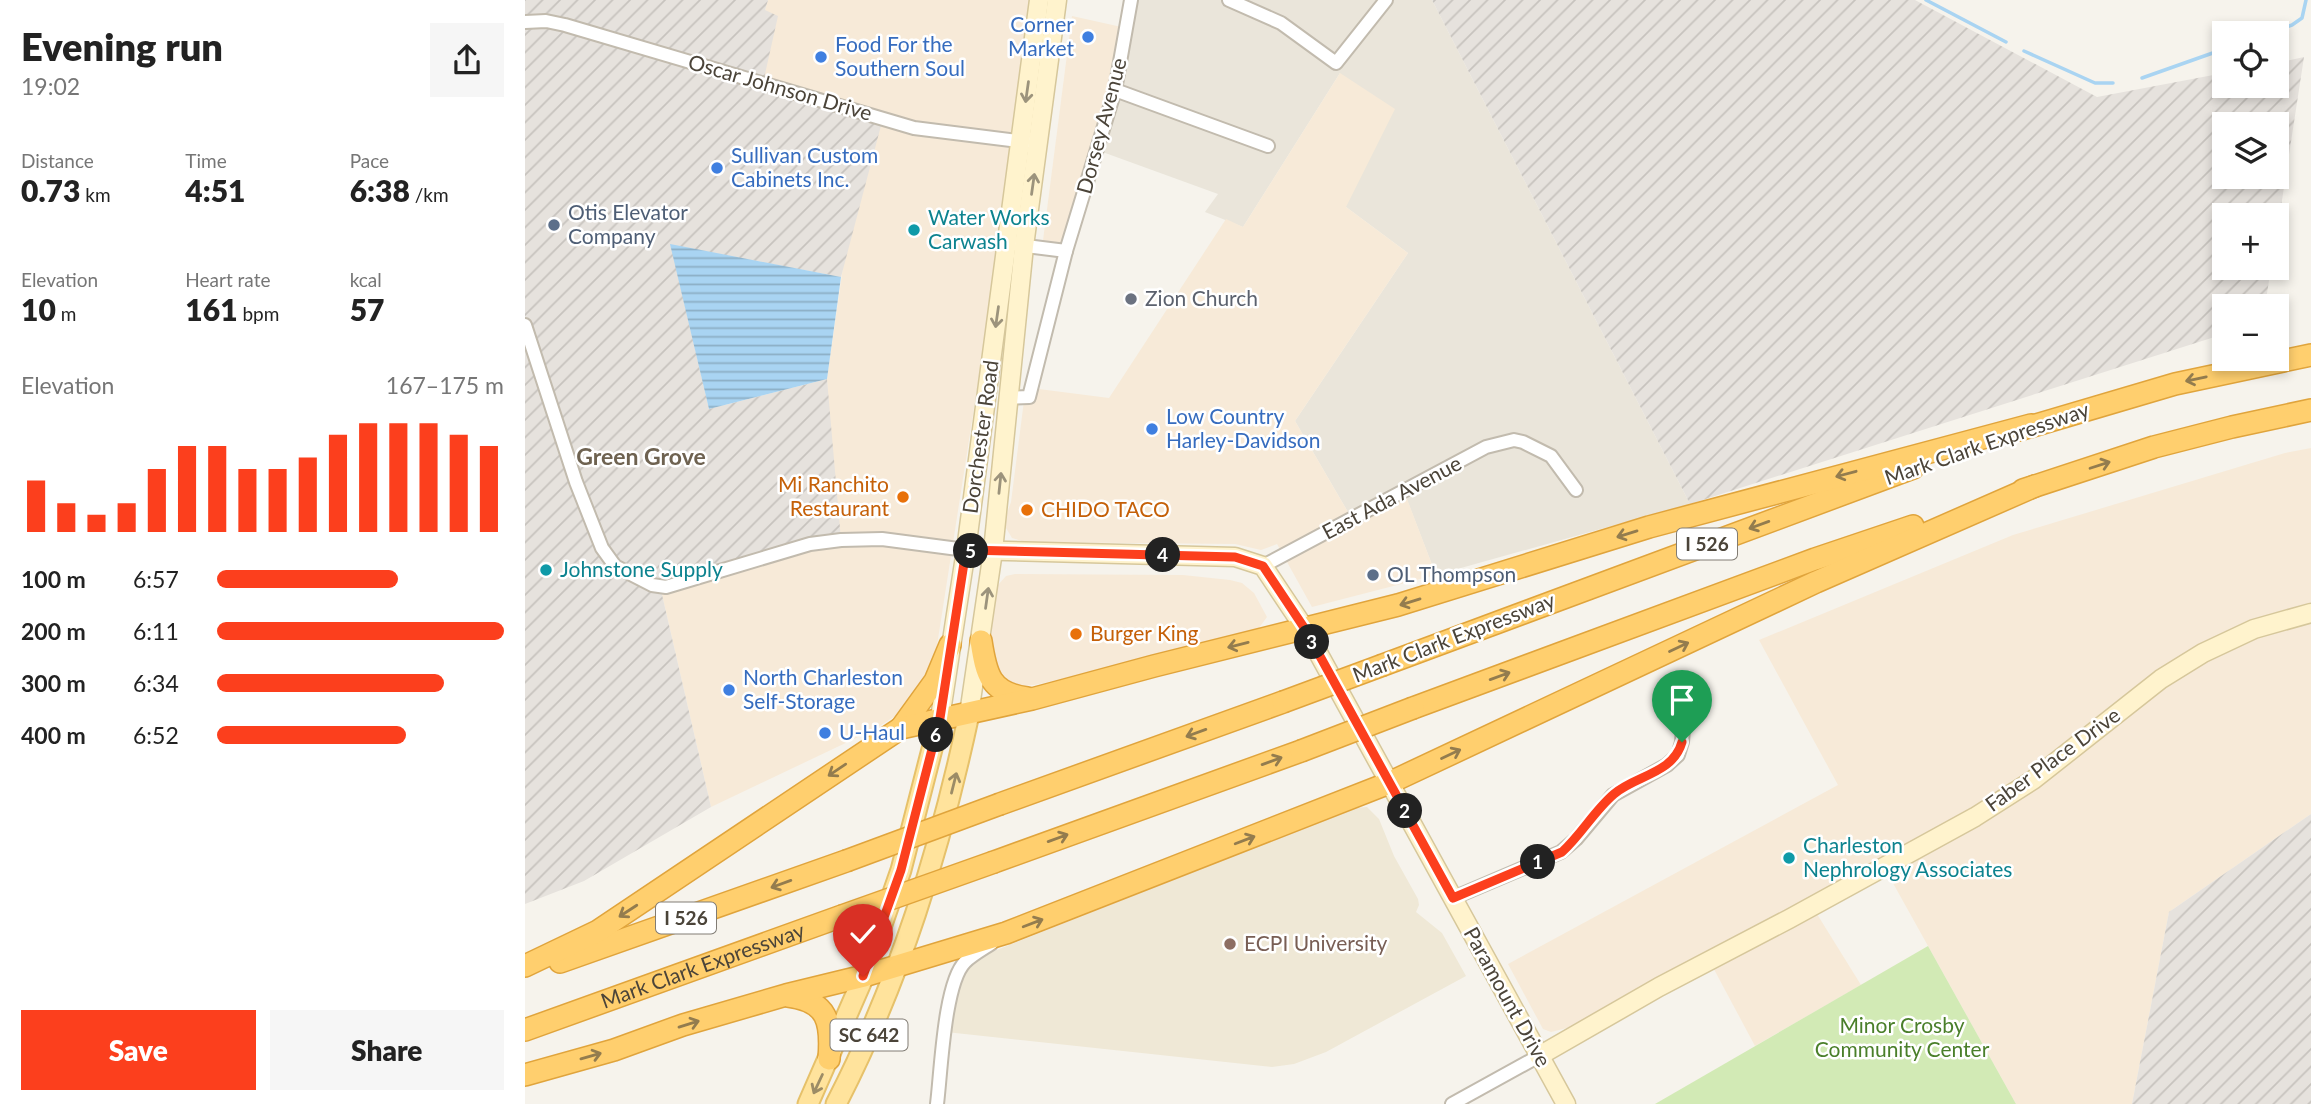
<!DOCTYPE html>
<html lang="en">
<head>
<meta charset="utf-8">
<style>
	:root { --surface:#fff; --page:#f6f6f6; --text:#222; --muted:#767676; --accent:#fc3f1d }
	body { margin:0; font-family:Lato,sans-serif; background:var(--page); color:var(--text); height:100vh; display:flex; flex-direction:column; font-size:26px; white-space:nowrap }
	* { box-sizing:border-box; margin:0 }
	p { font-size:23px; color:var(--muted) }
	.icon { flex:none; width:38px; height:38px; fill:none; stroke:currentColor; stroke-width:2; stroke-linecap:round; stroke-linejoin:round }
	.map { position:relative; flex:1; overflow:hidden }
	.details { display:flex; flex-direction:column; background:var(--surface); width:525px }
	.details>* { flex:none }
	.buttons { position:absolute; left:1687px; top:21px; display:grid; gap:14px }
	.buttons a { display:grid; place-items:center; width:77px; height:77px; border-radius:0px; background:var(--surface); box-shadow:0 4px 10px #0003; font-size:35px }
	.pin { position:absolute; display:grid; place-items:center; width:60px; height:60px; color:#fff; margin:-72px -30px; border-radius:50% 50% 50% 0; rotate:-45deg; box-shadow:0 0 7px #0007 }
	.pin .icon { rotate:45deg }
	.km { position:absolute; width:35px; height:35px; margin:-18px; border-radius:50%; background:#222; color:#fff; font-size:19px; line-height:35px; text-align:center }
	.round { display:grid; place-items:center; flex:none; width:74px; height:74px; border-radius:0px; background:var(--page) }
	.summary { display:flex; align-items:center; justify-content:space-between; height:119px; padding:0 21px }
	h1 { font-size:38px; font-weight:800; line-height:52px }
	.stats { display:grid; grid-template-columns:repeat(3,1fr); gap:10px; height:119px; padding:7px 21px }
	.stats div { display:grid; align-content:center }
	.stats b { font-size:30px; font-weight:800 }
	.stats small { font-size:19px; font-weight:400 }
	.stats p { font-size:19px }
	.chart { height:196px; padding:14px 21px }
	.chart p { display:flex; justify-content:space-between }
	.chart svg { width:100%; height:126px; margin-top:7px; stroke:var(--accent); stroke-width:6 }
	.action { display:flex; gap:14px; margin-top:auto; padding:14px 21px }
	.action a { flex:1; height:80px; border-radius:0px; background:var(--accent); color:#fff; font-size:28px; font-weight:800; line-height:80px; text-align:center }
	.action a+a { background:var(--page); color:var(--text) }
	ul { padding:0 21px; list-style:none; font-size:23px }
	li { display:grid; grid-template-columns:112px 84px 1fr; align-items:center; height:52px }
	li i { height:18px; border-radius:9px; background:var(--accent) }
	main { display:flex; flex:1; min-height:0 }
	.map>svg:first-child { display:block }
	.residential { fill:#eae5da }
	.commercial { fill:#f7ead8 }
	.industrial { fill:url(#industrial-furrows); fill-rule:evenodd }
	.education { fill:#efe8d6 }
	.park { fill:#d2eab5 }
	.water { fill:url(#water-rules) }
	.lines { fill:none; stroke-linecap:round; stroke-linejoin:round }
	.stream { stroke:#a9d4f2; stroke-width:3.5 }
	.street-casing { stroke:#c2bbae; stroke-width:16 }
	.secondary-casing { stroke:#d6c79b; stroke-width:21 }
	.primary-casing { stroke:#e6c16a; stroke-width:23 }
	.highway-casing { stroke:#e0a43c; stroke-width:24 }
	.street { stroke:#fff; stroke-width:12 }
	.secondary { stroke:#fff3cd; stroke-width:18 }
	.primary { stroke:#ffe39c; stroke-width:19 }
	.highway { stroke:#ffcf6e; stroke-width:21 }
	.highway-bridge-casing { stroke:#e0a43c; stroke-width:24; stroke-linecap:butt }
	.highway-bridge { stroke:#ffcf6e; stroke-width:21 }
	.oneway { stroke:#9c937c }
	.oneway2 { stroke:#937c4e }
	.oneway3 { stroke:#9c8c66 }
	.route-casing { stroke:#fff; stroke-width:14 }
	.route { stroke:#fc3f1d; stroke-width:9 }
	.shop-dot { fill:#3f7fe0; stroke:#fff; stroke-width:2.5 }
	.service-dot { fill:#5c6f8a; stroke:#fff; stroke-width:2.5 }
	.culture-dot { fill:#0f9aa8; stroke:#fff; stroke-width:2.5 }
	.worship-dot { fill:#6b7280; stroke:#fff; stroke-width:2.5 }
	.food-dot { fill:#e8710a; stroke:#fff; stroke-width:2.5 }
	.education-dot { fill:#8d6e63; stroke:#fff; stroke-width:2.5 }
	.labels { text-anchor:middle; stroke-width:5; stroke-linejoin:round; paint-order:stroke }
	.shield { fill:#fff; stroke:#817c74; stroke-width:2 }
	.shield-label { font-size:19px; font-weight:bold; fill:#4b4439 }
	.shop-label { font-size:21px; fill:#366cbe; stroke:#fff; text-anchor:start }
	.street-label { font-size:21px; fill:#4b4439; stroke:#fff }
	.service-label { font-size:21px; fill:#4e5e75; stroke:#fff; text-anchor:start }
	.culture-label { font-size:21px; fill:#0d838f; stroke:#fff; text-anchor:start }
	.worship-label { font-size:21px; fill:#5b616d; stroke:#fff; text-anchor:start }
	.food-label { font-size:21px; fill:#c56008; stroke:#fff; text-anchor:start }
	.education-label { font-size:21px; fill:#785e54; stroke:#fff; text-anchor:start }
	.park-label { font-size:21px; fill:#4a7f2a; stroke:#fff }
	.neighbourhood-label { font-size:23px; font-weight:bold; fill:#6e6250; stroke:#fff }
</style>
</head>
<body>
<main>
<section class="details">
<div class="summary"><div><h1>Evening run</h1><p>19:02</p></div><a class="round"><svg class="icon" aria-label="share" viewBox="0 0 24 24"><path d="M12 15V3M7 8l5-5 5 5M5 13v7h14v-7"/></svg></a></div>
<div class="stats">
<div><p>Distance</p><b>0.73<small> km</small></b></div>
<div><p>Time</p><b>4:51</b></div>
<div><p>Pace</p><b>6:38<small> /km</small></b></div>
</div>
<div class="stats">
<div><p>Elevation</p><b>10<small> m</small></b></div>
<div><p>Heart rate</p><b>161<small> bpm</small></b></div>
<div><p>kcal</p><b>57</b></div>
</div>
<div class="chart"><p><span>Elevation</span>167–175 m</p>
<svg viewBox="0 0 160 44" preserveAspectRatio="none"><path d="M5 44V26M15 44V34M25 44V38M35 44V34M45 44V22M55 44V14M65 44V14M75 44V22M85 44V22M95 44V18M105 44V10M115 44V6M125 44V6M135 44V6M145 44V10M155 44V14"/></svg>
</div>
<ul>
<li><b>100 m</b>6:57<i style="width:63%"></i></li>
<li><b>200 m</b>6:11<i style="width:100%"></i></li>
<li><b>300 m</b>6:34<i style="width:79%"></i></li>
<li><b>400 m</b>6:52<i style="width:66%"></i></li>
</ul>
<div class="action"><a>Save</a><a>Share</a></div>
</section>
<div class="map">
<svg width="1786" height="1104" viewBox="0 0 1786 1104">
	<defs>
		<pattern id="industrial-furrows" width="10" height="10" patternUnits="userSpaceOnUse" patternTransform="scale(1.75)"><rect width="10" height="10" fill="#e6e2dd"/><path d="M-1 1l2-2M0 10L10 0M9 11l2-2" fill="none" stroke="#c7c3be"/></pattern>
		<pattern id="water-rules" width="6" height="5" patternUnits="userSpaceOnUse" patternTransform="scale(1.75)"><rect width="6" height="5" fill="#a9d4f2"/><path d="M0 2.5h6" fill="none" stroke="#8caec5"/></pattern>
	</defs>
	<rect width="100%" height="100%" fill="#f6f3ec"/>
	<polygon class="residential" points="606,0 907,0 1165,504 911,575 879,492 827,519 770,421 883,253 821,207 815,73 718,227 680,212 693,194 572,150"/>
	<g class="commercial">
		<polygon points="243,0 506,0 468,286 411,652 392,702 350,729 186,807 135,586 307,459 302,379 318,267 238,83 240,10"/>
		<polygon points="547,16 601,28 541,251 517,248"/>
		<polygon points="815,73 870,109 821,207 883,253 770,421 827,519 879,491 911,575 787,607 752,544 736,550 710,544 500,542 487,538 481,528 480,519 486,502 501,385 506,388 584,398 701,219 718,227"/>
		<polygon points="1786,448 1786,814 1644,912 1607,1104 1491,1104 1354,858 1322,878 1046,1027 1026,1032 1018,1029 983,964 1313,785 1234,640 1488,535 1760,453"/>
		<polygon points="490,574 658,575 705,580 717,583 729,593 742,617 731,632 722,638 509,685 489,686 479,682 464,650 472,586 481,576"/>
		<polygon points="1287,906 1336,985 1230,1046 1184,960"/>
	</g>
	<g class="industrial">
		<polygon points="0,0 243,0 240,10 253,16 238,83 358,118 316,277 146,245 184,409 302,379 316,540 135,586 186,807 59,881 0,904"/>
		<path d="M907 0H1390L1572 97 1699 73V86H1752V63L1779 57 1752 233V215H1699V268H1746L1740 306H1699V334L1165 504ZM1752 124V177H1699V124Z"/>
		<polygon points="1786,814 1786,1104 1607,1104 1644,912"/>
	</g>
	<polygon class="education" points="842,807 854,819 869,856 893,899 894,905 891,912 917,933 941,976 801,1052 769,1064 747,1067 421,1032 439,963 829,808"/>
	<polygon class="park" points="1403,946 1491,1104 1130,1104"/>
	<polygon class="water" points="145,244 316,277 302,379 184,409"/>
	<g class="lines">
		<g class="stream">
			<polyline points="1401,0 1481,42"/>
			<polyline points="1744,33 1767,25 1777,18 1781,0"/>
			<polyline points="1499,51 1570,83 1588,83"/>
			<polyline points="1617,78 1699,49"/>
		</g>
		<defs>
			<g id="street">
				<polyline points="704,0 756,23 811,63 861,0"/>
				<polyline points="0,22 21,21 40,25 389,128 501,142"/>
				<polyline points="590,90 743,146"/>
				<polyline points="493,245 541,251 590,90 606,0"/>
				<polyline points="0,325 51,482 77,548 90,566 127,585 141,587 285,544 316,540 357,539 441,550"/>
				<polyline points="482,398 504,397 541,251"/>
				<polyline points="738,566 961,447 989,440 998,442 1026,456 1051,490"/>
				<polyline points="928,898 1036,852 1051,839 1088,795 1142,765 1153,755 1157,742 1161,693"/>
				<path d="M412 1104C416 1073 419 983 440 962 447 955 458 949 467 943"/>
				<polyline points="927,1104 1014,1056"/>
			</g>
			<g id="secondary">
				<polyline points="441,550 710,557 738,566 780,629 1041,1104"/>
				<polyline points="444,714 468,551 499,246 532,0"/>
				<polyline points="415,718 441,550 514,0"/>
				<polyline points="1014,1056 1134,987 1264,919 1450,817 1508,780 1636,679 1678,653 1729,629 1786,613"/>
			</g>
			<g id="primary">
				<polyline points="283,1104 339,976 376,870 415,718"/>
				<path d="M311 1104C375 980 415 850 444 714"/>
			</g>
			<g id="highway">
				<polyline points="1494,430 1650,384 1786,355"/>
				<polyline points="1498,490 1629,447 1707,427 1786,410"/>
				<path d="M456 641C461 674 465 693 502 698"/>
				<polyline points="858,665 1388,468"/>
				<polyline points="888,708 1290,559 1388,526"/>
				<polyline points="376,728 410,681 425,645"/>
				<polyline points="475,804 758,702"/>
				<polyline points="469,862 776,751"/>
				<polyline points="35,962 321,861"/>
				<polyline points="0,966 73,931 376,728 507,699 629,666 873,605 1124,527 1506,425"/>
				<path d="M263 996C303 1001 307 1022 304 1059"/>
				<path id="s1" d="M0 1030 317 916"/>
				<polyline points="0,1075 89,1050 158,1025 261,995 339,976 481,933 864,783 1291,582 1510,486"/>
			</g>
		</defs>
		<use href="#street" class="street-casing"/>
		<use href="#secondary" class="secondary-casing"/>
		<use href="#primary" class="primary-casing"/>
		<use href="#highway" class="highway-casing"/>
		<use href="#street" class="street"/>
		<use href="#secondary" class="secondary"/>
		<use href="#primary" class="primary"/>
		<use href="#highway" class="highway"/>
		<defs>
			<g id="highway-bridge">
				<polyline points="758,702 858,665"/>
				<polyline points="776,751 888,708"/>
				<polyline points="321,861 475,804"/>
				<polyline points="317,916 469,862"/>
			</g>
		</defs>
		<use href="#highway-bridge" class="highway-bridge-casing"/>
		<use href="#highway-bridge" class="highway-bridge"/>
	</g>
	<defs><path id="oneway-shaft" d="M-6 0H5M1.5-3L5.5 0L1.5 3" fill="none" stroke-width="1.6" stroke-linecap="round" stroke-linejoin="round" transform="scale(1.75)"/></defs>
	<g class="oneway">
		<use href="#oneway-shaft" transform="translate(502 92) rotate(98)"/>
		<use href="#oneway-shaft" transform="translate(508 184) rotate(-82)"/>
		<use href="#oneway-shaft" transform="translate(472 317) rotate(98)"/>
		<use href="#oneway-shaft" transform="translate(475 483) rotate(-84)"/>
		<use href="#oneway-shaft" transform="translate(462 598) rotate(-82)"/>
	</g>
	<g class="oneway2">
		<use href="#oneway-shaft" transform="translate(1671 379) rotate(168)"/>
		<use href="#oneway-shaft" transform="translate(1575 465) rotate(-18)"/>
		<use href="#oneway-shaft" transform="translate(1321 474) rotate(165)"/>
		<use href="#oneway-shaft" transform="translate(1234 525) rotate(160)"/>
		<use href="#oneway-shaft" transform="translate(1102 534) rotate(163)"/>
		<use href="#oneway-shaft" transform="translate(885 602) rotate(163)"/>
		<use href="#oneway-shaft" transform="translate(713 645) rotate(166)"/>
		<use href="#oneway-shaft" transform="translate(1154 647) rotate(-25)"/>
		<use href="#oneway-shaft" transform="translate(975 676) rotate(-20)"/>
		<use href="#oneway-shaft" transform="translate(671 733) rotate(160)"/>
		<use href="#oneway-shaft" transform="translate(926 754) rotate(-25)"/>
		<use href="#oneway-shaft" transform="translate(747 761) rotate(-20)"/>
		<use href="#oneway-shaft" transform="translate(312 770) rotate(146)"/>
		<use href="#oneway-shaft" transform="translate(533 838) rotate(-20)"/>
		<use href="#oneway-shaft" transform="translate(720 840) rotate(-21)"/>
		<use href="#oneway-shaft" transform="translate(256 884) rotate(160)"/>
		<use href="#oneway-shaft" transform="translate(103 911) rotate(147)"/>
		<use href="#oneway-shaft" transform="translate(508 923) rotate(-21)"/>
		<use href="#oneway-shaft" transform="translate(164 1024) rotate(-17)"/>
		<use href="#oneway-shaft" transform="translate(66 1056) rotate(-16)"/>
	</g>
	<g class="oneway3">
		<use href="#oneway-shaft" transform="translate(429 783) rotate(-76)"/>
		<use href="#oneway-shaft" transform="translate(293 1084) rotate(115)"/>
	</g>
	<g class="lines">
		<defs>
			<path id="route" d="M338 976 376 870 415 718 441 550 710 557 738 566 780 629 928 898 1037 852C1056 835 1069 811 1089 794 1111 775 1148 774 1157 742"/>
		</defs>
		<use href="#route" class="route-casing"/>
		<use href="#route" class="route"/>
	</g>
	<g class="shop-dot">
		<circle cx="563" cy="37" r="7"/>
		<circle cx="296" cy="57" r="7"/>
		<circle cx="192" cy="168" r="7"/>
		<circle cx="627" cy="429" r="7"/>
		<circle cx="204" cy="690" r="7"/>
		<circle cx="300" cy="733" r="7"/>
	</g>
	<g class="service-dot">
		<circle cx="29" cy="225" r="7"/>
		<circle cx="848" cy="575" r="7"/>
	</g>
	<g class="culture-dot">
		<circle cx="389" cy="230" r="7"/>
		<circle cx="21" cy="570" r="7"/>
		<circle cx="1264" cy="858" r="7"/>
	</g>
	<circle class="worship-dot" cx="606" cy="299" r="7"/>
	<g class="food-dot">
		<circle cx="378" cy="497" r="7"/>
		<circle cx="502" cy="510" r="7"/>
		<circle cx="551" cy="634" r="7"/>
	</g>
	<circle class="education-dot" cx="705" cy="944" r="7"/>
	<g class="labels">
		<g class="shield">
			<rect x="1152" y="528.5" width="60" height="31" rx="5"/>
			<rect x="131" y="902.5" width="60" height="31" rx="5"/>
			<rect x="305.5" y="1019.5" width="77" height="31" rx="5"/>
		</g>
		<g class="shield-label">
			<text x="1182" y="551">I 526</text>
			<text x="161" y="925">I 526</text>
			<text x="344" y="1042">SC 642</text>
		</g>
		<g class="shop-label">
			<text x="549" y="32" text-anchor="end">Corner<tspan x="549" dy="24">Market</tspan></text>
			<text x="310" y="52">Food For the<tspan x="310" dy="24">Southern Soul</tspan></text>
			<text x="206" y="163">Sullivan Custom<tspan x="206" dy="24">Cabinets Inc.</tspan></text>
			<text x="641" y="424">Low Country<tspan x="641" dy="24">Harley-Davidson</tspan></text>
			<text x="218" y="685">North Charleston<tspan x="218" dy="24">Self-Storage</tspan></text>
			<text x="314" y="740">U-Haul</text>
		</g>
		<g class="street-label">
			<text transform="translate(255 88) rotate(16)" y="7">Oscar Johnson Drive</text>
			<text transform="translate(577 126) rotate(-75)" y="7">Dorsey Avenue</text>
			<text transform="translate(456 437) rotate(-82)" y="7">Dorchester Road</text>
			<text transform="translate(1462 444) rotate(-19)" y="7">Mark Clark Expressway</text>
			<text transform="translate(867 498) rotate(-28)" y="7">East Ada Avenue</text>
			<text transform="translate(929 638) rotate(-21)" y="7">Mark Clark Expressway</text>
			<text transform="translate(1528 760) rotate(-36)" y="7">Faber Place Drive</text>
			<text dy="7" stroke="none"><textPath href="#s1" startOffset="189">Mark Clark Expressway</textPath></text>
			<text transform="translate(982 997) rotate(61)" y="7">Paramount Drive</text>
		</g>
		<g class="service-label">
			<text x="43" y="220">Otis Elevator<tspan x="43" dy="24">Company</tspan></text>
			<text x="862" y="582">OL Thompson</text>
		</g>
		<g class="culture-label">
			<text x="403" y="225">Water Works<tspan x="403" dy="24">Carwash</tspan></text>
			<text x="35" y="577">Johnstone Supply</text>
			<text x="1278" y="853">Charleston<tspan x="1278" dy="24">Nephrology Associates</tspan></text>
		</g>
		<g class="worship-label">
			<text x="620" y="306">Zion Church</text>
		</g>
		<g class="food-label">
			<text x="364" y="492" text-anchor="end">Mi Ranchito<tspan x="364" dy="24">Restaurant</tspan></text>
			<text x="516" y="517">CHIDO TACO</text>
			<text x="565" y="641">Burger King</text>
		</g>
		<g class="education-label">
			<text x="719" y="951">ECPI University</text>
		</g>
		<g class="park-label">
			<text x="1377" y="1033">Minor Crosby<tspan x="1377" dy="24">Community Center</tspan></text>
		</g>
		<g class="neighbourhood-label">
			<text x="116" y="465">Green Grove</text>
		</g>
	</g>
</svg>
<div class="buttons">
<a><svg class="icon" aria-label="locate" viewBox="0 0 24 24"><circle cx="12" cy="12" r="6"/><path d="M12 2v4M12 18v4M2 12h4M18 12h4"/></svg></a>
<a><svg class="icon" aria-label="layers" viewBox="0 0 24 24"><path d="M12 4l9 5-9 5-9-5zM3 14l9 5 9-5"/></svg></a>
<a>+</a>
<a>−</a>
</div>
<div class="pin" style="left:1157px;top:742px;background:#1e9e55"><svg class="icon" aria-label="arrive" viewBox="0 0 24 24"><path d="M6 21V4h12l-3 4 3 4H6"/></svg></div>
<div class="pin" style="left:338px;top:976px;background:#d93025"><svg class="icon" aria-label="check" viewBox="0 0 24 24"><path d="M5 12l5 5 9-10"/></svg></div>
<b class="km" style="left:1013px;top:862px">1</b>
<b class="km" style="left:880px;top:811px">2</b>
<b class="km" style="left:787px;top:642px">3</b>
<b class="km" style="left:638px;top:555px">4</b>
<b class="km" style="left:446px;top:551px">5</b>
<b class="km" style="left:411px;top:735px">6</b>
</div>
</main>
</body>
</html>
